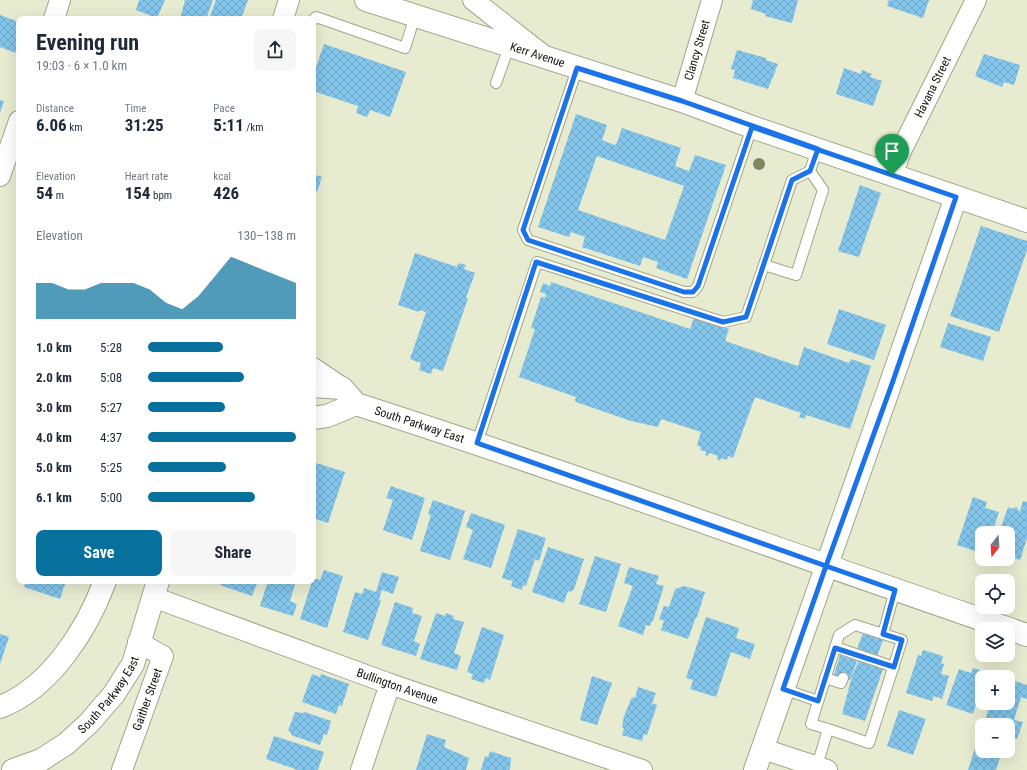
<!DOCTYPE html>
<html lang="en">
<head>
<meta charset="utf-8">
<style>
	:root { --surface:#fff; --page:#f6f6f7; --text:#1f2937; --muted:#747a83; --accent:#07709d }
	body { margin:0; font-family:"Roboto Condensed",sans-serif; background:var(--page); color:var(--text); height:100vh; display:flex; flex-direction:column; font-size:15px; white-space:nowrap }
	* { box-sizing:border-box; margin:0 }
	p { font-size:13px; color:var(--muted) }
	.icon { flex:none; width:22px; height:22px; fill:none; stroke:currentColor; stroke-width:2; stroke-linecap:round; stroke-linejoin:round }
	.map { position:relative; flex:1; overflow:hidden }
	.details { position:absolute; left:16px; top:16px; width:300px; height:568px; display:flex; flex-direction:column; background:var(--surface); border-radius:8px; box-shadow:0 4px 16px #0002 }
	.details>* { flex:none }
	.needle { width:26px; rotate:197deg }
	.buttons { position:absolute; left:975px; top:526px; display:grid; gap:8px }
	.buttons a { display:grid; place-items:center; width:40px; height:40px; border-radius:8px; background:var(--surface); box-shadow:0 4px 16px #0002; font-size:20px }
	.pin { position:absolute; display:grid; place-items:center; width:34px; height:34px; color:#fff; margin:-41px -17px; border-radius:50% 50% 50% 0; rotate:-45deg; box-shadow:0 0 4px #0007 }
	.pin .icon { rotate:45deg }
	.round { display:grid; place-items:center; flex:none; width:42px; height:42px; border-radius:8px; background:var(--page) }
	.head { display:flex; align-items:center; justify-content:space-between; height:68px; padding:0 20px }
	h1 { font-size:22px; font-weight:700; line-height:30px }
	.stats { display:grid; grid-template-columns:repeat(3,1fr); gap:6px; height:68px; padding:4px 20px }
	.stats div { display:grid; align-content:center }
	.stats b { font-size:17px; font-weight:700 }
	.stats small { font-size:11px; font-weight:400 }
	.stats p { font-size:11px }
	.chart { height:112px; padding:8px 20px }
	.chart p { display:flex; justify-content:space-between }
	.chart svg { width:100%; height:72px; margin-top:4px; fill:var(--accent); opacity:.7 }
	.button { display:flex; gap:8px; margin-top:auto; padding:8px 20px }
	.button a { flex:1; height:46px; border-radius:8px; background:var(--accent); color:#fff; font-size:16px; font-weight:700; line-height:46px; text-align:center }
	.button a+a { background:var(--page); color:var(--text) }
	ul { padding:0 20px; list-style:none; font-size:13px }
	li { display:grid; grid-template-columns:64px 48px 1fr; align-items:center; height:30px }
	li i { height:10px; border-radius:5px; background:var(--accent) }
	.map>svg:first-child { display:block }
	.building { fill:url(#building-cross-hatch); fill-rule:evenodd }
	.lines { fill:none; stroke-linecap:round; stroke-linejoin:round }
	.lane-casing { stroke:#a2a68c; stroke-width:12 }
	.street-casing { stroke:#a2a68c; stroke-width:22 }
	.secondary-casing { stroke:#a2a68c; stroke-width:24 }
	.lane { stroke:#fff; stroke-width:10 }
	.street { stroke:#fff; stroke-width:20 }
	.secondary { stroke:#fff; stroke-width:22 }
	.tree { fill:#82865e }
	.route-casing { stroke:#fff; stroke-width:8 }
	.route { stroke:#1a73e8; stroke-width:5 }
	.labels { text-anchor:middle; stroke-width:3; stroke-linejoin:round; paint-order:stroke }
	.street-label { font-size:12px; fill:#13150b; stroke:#e7ebd0 }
</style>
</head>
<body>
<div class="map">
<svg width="1027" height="770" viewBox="0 0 1027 770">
	<defs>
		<pattern id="building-cross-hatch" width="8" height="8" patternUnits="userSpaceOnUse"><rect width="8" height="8" fill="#83c5eb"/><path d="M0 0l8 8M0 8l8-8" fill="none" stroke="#70a8c8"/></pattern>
	</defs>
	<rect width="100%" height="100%" fill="#e7ebd0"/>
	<g class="building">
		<polygon points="139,0 165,0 157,18 136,10"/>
		<polygon points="185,0 213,0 206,19 180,19"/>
		<polygon points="216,0 248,0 241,19 209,19"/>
		<polygon points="753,0 798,0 792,23 765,16 766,14 751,9"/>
		<polygon points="889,0 929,0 923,18 887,6"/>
		<polygon points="0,15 19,22 19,54 0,47"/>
		<polygon points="324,44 406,72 390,117 370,110 367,117 356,113 358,106 313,91 313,76"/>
		<polygon points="737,50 766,58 766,60 778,64 768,89 733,78 735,70 731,69"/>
		<polygon points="984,54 1020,65 1014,85 1004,82 1002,87 975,76"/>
		<polygon points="844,68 861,74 862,70 872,74 870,77 882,81 873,106 836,94"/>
		<polygon points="0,100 4,101 0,113"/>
		<path d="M576 114 607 125 602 140 609 143 616 145 622 128 681 148 675 166 689 171 695 155 726 165 687 279 656 268 658 262 643 257 640 266 582 247 585 237 571 232 569 237 538 227ZM597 156 684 186 665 240 578 210Z"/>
		<polygon points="313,174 322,177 317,192 313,191"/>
		<polygon points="860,185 881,193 859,257 838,251"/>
		<polygon points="981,226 1027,241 1027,250 999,332 950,316"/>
		<polygon points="415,253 457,267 458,263 466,265 464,269 475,273 466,298 468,298 443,371 433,368 431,374 419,370 421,363 410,359 426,312 420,310 419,312 398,305"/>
		<polygon points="551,282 690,329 694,317 729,329 725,341 798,366 804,347 849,363 851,359 871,366 850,429 806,415 805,419 799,417 801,413 755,397 733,458 728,456 727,460 721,458 720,461 717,459 718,456 709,453 708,456 705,455 707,452 700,450 701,447 697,445 701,432 661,419 658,427 631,421 576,402 575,400 576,397 519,377 535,329 531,328 541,297 545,298 546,294 540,292 543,283 550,286"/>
		<polygon points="839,309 886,325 874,360 827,344"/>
		<polygon points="948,323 991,337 983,361 940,347"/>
		<polygon points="313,462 345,472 328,523 313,518"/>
		<polygon points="391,486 425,498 412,540 383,530 393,500 386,498"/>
		<polygon points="973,497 987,502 985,508 999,512 992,533 982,533 982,553 957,545"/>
		<polygon points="433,500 465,511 450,560 420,551 431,515 428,514"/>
		<polygon points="1023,501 1027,502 1027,538 1020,560 1008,556 1008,533 999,533 1008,507 1014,509 1014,507 1018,508 1017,510 1020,511"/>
		<polygon points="471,513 505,525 491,568 463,559 473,530 466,527"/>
		<polygon points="518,529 546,538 539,561 535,559 526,586 523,585 522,590 511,586 513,581 502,578"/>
		<polygon points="548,547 584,559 574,589 571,592 568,591 564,603 532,592"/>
		<polygon points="595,556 621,564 606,612 579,604"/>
		<polygon points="629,567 659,576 656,584 664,586 653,621 652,620 650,626 646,625 643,635 618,626 633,586 624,583"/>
		<polygon points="324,570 343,576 327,628 300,619 313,578 320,580"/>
		<polygon points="382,572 399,577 393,594 382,590 379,599 381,600 368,640 343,632 355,592 362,594 364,588 376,592"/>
		<polygon points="26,581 66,581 60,599 24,587"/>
		<polygon points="221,581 258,581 252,596 220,585"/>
		<polygon points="268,581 296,581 290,601 297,604 293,616 260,606"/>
		<polygon points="684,586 705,592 697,617 696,617 688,639 661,630 664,621 659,619 664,606 669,607 675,589"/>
		<polygon points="395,602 413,608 412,613 422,616 414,641 420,644 416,656 381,645"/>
		<polygon points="436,613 445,616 446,613 454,616 453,619 464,622 454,653 461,656 457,670 420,659"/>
		<polygon points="706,617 739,628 736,638 755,644 750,659 731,652 716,697 690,689 693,680 686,678"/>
		<polygon points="482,627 504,635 490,680 486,678 484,683 471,679 473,674 467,672"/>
		<polygon points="863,633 883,640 876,659 856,652"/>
		<polygon points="0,634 9,637 0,664"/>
		<polygon points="923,650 943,656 941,663 944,664 941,674 949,676 942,699 934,696 932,701 906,693 918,655 921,656"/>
		<polygon points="840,655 857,661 850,680 834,675"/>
		<polygon points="860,658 884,666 865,721 842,714 852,676"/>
		<polygon points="973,668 986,672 984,677 982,677 982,685 973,714 946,705 959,669 971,673"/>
		<polygon points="312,674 320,677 321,674 349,684 342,706 339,705 336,714 302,702"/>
		<polygon points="592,676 612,683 597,725 580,720"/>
		<polygon points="1008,679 1027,685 1027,699 1021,697 1014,720 1023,722 1017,739 1008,736 1008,725 988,725 989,722 985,721 990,703 1008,703"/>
		<polygon points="638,687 656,693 652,703 657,705 647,735 644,734 642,741 622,735 624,728 622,727 624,716 632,697 635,698"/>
		<polygon points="899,710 926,719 913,755 887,746"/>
		<polygon points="295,712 304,713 305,712 331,721 327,735 324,734 320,745 291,735 291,732 288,731"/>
		<polygon points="981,730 982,751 1002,751 996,770 968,770"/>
		<polygon points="427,734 446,740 444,747 469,758 466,770 416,770"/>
		<polygon points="274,736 324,752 318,770 298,770 266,759"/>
		<polygon points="490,751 511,758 510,770 481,770 485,756 488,757"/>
	</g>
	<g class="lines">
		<defs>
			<g id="lane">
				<polyline points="313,20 316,17 405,48 415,16"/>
				<polyline points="577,69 523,230 528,240 684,292 693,292 698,286 752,127"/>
				<polyline points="496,83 509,47"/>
				<polyline points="810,171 823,190 796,275 764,265 792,180 810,171 817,149"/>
				<polyline points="477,443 537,262 723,322 746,317 764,265"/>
				<polyline points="883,634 895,590"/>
				<polyline points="835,647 894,667"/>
				<polyline points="825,678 841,683 843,678"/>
				<polyline points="783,689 818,701"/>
				<polyline points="817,766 828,729 869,743 902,640 855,625 839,635 811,724 828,729"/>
			</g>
			<g id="street">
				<polyline points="473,0 543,55"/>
				<polyline points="54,19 60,0"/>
				<polyline points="283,19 289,0"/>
				<path id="s1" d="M682 101 712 0"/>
				<path id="s2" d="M892 175 901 151 976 0"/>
				<polyline points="0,176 19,121"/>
				<path id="s3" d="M153 597 390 684 642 770"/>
				<polyline points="763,749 827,770"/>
				<path id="s4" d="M122 770 163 656 138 642"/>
				<polyline points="361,770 390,684"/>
			</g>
			<g id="secondary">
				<path id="s5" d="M366 0 682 101 752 127 1027 221"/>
				<polyline points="313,369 341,388"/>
				<path id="s6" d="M313 386 342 388 356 404C581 476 803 559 1027 635"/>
				<polyline points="313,418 327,416 356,404"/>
				<path d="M0 707C50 688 87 630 105 581"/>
				<path id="s7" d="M13 770 41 760 66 744 89 723 114 694 133 664 158 581"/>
				<polyline points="755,770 956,197"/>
			</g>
		</defs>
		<use href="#lane" class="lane-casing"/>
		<use href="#street" class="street-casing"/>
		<use href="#secondary" class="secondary-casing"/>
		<use href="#lane" class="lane"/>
		<use href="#street" class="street"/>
		<use href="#secondary" class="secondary"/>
	</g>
	<circle class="tree" cx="759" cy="164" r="6"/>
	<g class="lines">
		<defs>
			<polyline id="route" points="892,175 752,127 698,286 693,292 684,292 528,240 523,230 577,68 682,101 818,149 810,171 792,180 746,317 723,322 536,262 477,443 826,566 783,689 818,701 835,648 894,667 902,640 883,634 895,590 826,566 893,381 956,197 892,175"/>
		</defs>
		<use href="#route" class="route-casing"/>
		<use href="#route" class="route"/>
	</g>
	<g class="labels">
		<g class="street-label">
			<text dy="4" stroke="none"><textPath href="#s1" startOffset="53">Clancy Street</textPath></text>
			<text dy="4" stroke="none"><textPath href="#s5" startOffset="180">Kerr Avenue</textPath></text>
			<text dy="4" stroke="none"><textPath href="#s2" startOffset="97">Havana Street</textPath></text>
			<text dy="4" stroke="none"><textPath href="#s6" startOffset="117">South Parkway East</textPath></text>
			<text dy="4" stroke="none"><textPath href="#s3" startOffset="260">Bullington Avenue</textPath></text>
			<text dy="4" stroke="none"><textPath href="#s7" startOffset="125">South Parkway East</textPath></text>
			<text dy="4" stroke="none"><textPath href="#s4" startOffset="75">Gaither Street</textPath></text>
		</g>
	</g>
</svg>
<div class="buttons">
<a><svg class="needle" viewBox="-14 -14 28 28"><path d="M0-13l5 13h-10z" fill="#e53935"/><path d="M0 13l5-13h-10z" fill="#747a83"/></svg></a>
<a><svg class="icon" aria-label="locate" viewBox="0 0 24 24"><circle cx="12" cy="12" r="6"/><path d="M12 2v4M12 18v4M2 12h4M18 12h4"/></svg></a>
<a><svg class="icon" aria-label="layers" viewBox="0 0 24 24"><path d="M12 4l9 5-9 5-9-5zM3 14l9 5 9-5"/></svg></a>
<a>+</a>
<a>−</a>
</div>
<div class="pin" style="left:892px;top:175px;background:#1e9e55"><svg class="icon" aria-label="arrive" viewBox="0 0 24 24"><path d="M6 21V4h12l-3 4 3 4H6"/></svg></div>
<section class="details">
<div class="head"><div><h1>Evening run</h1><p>19:03 · 6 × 1.0 km</p></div><a class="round"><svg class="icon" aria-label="share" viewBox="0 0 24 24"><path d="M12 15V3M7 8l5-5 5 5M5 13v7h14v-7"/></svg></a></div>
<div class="stats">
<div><p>Distance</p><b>6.06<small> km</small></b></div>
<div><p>Time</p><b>31:25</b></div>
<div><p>Pace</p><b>5:11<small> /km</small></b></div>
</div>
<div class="stats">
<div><p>Elevation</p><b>54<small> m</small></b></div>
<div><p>Heart rate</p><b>154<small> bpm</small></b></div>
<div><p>kcal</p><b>426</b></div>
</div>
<div class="chart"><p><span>Elevation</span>130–138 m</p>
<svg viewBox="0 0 160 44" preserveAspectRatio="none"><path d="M0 44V22L10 22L20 26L30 26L40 22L50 22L60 22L70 26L80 34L90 38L100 30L110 18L120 6L130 10L140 14L150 18L160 22V44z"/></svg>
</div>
<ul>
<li><b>1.0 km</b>5:28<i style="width:51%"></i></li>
<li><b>2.0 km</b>5:08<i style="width:65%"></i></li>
<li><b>3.0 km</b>5:27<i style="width:52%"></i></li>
<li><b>4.0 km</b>4:37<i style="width:100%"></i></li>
<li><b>5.0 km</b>5:25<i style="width:53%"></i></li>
<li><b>6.1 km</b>5:00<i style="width:72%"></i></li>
</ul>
<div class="button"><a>Save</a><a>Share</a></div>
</section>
</div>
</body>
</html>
